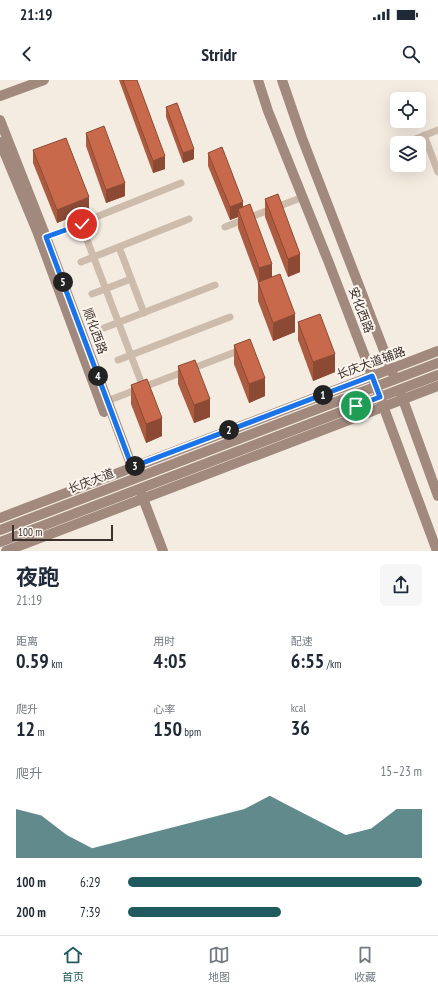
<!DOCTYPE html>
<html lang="zh">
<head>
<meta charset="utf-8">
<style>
	:root { --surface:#fff; --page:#f6f6f7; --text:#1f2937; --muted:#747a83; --line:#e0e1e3; --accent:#1f5a5e }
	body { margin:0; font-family:"PT Sans Narrow","Noto Sans SC",sans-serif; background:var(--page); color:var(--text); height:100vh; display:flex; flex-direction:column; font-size:15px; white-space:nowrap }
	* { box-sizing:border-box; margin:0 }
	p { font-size:13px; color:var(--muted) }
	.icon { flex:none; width:22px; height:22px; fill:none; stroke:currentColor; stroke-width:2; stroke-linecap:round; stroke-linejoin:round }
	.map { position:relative; height:471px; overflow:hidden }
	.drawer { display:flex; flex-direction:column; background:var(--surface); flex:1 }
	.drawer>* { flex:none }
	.controls { position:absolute; left:390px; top:12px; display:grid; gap:8px }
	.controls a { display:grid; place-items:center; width:36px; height:36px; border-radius:6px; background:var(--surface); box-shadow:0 4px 16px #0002; font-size:20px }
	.scale { position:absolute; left:12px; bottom:10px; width:101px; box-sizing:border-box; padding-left:4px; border:2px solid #3b302b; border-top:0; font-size:11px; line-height:14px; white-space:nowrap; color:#3b302b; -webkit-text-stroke:3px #fbf5ee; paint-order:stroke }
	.pin { position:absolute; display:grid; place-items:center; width:34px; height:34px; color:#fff; margin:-17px; border:2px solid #fff; border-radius:50%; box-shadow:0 1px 4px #0007 }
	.km { position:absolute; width:20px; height:20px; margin:-10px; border-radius:50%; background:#222; color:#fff; font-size:11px; line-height:20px; text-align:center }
	.round { display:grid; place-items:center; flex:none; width:42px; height:42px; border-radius:6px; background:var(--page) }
	.headline { display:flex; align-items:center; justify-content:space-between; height:68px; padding:0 16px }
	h1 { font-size:22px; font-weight:700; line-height:30px }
	.stats { display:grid; grid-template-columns:repeat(3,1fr); gap:6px; height:68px; padding:4px 16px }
	.stats div { display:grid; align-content:center }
	.stats b { font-size:20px; font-weight:700 }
	.stats small { font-size:11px; font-weight:400 }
	.stats p { font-size:11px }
	.chart { height:112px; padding:8px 16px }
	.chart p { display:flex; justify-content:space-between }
	.chart svg { width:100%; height:72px; margin-top:4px; fill:var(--accent); opacity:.7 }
	ul { padding:0 16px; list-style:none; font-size:13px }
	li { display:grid; grid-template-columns:64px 48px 1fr; align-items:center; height:30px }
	li i { height:10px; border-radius:5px; background:var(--accent) }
	.status { display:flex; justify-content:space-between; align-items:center; height:28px; padding:0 20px; background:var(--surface); direction:ltr }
	.status svg { height:11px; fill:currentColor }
	header { display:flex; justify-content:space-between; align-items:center; height:52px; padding:0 16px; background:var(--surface); font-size:18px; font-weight:700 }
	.menu { display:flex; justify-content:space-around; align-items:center; height:56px; border-top:1px solid var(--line); background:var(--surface); font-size:11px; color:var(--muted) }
	.menu a { display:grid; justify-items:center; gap:2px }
	.menu .selected { color:var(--accent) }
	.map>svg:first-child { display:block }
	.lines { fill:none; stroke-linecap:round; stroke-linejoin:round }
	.street { stroke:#cdbbac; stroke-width:7 }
	.secondary { stroke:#a18a7d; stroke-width:10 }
	.wall { fill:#ac5a40 }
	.shaded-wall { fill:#8c4a34 }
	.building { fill:#c8694b; stroke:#8c4a34 }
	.route-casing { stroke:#fff; stroke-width:8 }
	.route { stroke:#1a73e8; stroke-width:5 }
	.labels { text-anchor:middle; stroke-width:4; stroke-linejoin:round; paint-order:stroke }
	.street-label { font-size:12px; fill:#3b302b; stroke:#fbf5ee }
</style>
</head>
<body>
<div class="status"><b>21:19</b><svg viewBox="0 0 49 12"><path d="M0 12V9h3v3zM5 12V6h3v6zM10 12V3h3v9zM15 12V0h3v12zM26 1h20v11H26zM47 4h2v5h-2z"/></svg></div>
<header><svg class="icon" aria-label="back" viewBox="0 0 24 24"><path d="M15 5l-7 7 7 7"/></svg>Stridr<svg class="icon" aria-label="search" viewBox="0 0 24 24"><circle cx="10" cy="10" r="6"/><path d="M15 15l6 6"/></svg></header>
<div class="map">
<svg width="438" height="471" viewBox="0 0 438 471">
	<rect width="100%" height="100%" fill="#f4ebe1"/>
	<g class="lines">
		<g class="street">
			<polyline points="424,55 438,92"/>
			<polyline points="408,62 438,50"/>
			<polyline points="81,144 143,307"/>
			<polyline points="225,147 303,117"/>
			<polyline points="46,157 181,103"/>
			<polyline points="119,167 144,233"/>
			<polyline points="81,182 189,139"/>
			<polyline points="92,214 131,199"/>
			<polyline points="104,248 215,205"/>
			<polyline points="118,280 230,237"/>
			<polyline points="107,321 238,271"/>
		</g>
		<g class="secondary">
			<polyline points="258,0 268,31 329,183 365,277 437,471"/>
			<polyline points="282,0 302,58 393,294"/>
			<polyline points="0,16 44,0"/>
			<polyline points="0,40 46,157 134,392"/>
			<polyline points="0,62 37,151 104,332"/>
			<polyline points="401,314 438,416"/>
			<polyline points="141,413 163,471"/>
			<polyline points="0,438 438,271"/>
			<polyline points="0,450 438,283"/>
			<polyline points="0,462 438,295"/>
			<polyline points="6,471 438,306"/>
		</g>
	</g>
	<g class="wall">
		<polygon points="119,0 137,0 165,89 153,93"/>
		<polygon points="166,27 194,79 183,83 166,37"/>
		<polygon points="86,53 125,116 106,123 86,66"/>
		<polygon points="33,70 89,130 57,143 33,83"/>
		<polygon points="208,73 243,127 295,252 273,261 258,221 258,202 238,148 238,137 230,140 208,86"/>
		<polygon points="265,119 300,192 288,197 265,137"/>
		<polygon points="298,242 335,292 313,301 298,260"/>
		<polygon points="234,265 265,316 249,323 234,284"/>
		<polygon points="178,286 210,337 194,343 178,304"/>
		<polygon points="131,305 162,356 146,363 131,324"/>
	</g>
	<g class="shaded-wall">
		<polygon points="194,69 194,79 183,83 183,73"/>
		<polygon points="165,76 165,89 153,93 153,81"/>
		<polygon points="125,103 125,116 106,123 106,110"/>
		<polygon points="89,117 89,130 57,143 57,130"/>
		<polygon points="243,122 243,135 238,129 238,137 230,140 230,127"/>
		<polygon points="300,174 300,192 288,197 288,179"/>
		<polygon points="272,184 272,202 259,207 259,188"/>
		<polygon points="295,234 295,252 273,261 273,243"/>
		<polygon points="335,274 335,292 313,301 313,282"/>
		<polygon points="265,298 265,316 249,323 249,304"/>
		<polygon points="210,319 210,337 194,343 194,325"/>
		<polygon points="162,338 162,356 146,363 146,344"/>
	</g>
	<g class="building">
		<polygon points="123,0 137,0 165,76 153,81"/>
		<polygon points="177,23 194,69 183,73 166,27"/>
		<polygon points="104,46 125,103 106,110 86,53"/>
		<polygon points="66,58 89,117 57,130 33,70"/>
		<polygon points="222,67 243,122 230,127 208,73"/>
		<polygon points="278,114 300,174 288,179 265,119"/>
		<polygon points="250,124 272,184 259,188 238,129"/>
		<polygon points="280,194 295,234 273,243 258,202"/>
		<polygon points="320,234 335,274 313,282 298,242"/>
		<polygon points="250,259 265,298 249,304 234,265"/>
		<polygon points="195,280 210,319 194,325 178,286"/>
		<polygon points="147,299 162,338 146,344 131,305"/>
	</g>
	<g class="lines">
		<defs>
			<polyline id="route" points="82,144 46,157 132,387 372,296 380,317 356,326"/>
		</defs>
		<use href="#route" class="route-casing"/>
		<use href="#route" class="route"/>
	</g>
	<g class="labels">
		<g class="street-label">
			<text transform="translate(361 230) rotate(69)" y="4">安化西路</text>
			<text transform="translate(95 251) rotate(70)" y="4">顺化西路</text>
			<text transform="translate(371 283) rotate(-20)" y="4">长庆大道辅路</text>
			<text transform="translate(91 401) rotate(-21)" y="4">长庆大道</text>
		</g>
	</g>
</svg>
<div class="controls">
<a><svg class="icon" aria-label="locate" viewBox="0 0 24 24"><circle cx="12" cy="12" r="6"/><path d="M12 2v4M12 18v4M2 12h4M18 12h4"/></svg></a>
<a><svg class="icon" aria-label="layers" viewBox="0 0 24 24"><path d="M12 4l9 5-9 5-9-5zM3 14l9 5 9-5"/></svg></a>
</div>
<div class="scale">100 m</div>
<div class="pin" style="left:356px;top:326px;background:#1e9e55"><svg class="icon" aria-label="arrive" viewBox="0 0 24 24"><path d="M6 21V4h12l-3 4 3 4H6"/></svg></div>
<div class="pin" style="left:82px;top:144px;background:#d93025"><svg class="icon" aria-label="check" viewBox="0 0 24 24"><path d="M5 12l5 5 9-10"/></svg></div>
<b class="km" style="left:323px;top:315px">1</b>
<b class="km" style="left:229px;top:350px">2</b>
<b class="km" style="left:135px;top:386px">3</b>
<b class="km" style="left:98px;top:296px">4</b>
<b class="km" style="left:63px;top:202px">5</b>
</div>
<section class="drawer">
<div class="headline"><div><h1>夜跑</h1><p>21:19</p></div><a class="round"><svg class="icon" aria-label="share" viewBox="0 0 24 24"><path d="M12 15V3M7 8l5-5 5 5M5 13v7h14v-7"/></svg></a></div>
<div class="stats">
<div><p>距离</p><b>0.59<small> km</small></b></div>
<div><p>用时</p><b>4:05</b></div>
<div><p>配速</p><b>6:55<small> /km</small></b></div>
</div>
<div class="stats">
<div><p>爬升</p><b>12<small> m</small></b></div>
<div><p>心率</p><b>150<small> bpm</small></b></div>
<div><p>kcal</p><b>36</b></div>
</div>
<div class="chart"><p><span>爬升</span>15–23 m</p>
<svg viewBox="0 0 160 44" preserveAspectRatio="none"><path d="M0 44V14L10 18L20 30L30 38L40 34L50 30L60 26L70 22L80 18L90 14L100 6L110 14L120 22L130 30L140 26L150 14L160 14V44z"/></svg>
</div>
<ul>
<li><b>100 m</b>6:29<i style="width:100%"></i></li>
<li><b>200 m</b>7:39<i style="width:52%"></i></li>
</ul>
</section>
<nav class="menu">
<a class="selected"><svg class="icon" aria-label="home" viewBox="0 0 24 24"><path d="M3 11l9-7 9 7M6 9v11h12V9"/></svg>首页</a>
<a><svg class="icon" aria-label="map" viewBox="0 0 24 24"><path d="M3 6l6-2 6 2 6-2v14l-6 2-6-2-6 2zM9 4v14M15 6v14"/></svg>地图</a>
<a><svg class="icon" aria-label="saved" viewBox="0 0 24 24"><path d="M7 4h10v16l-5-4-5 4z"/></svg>收藏</a>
</nav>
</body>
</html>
